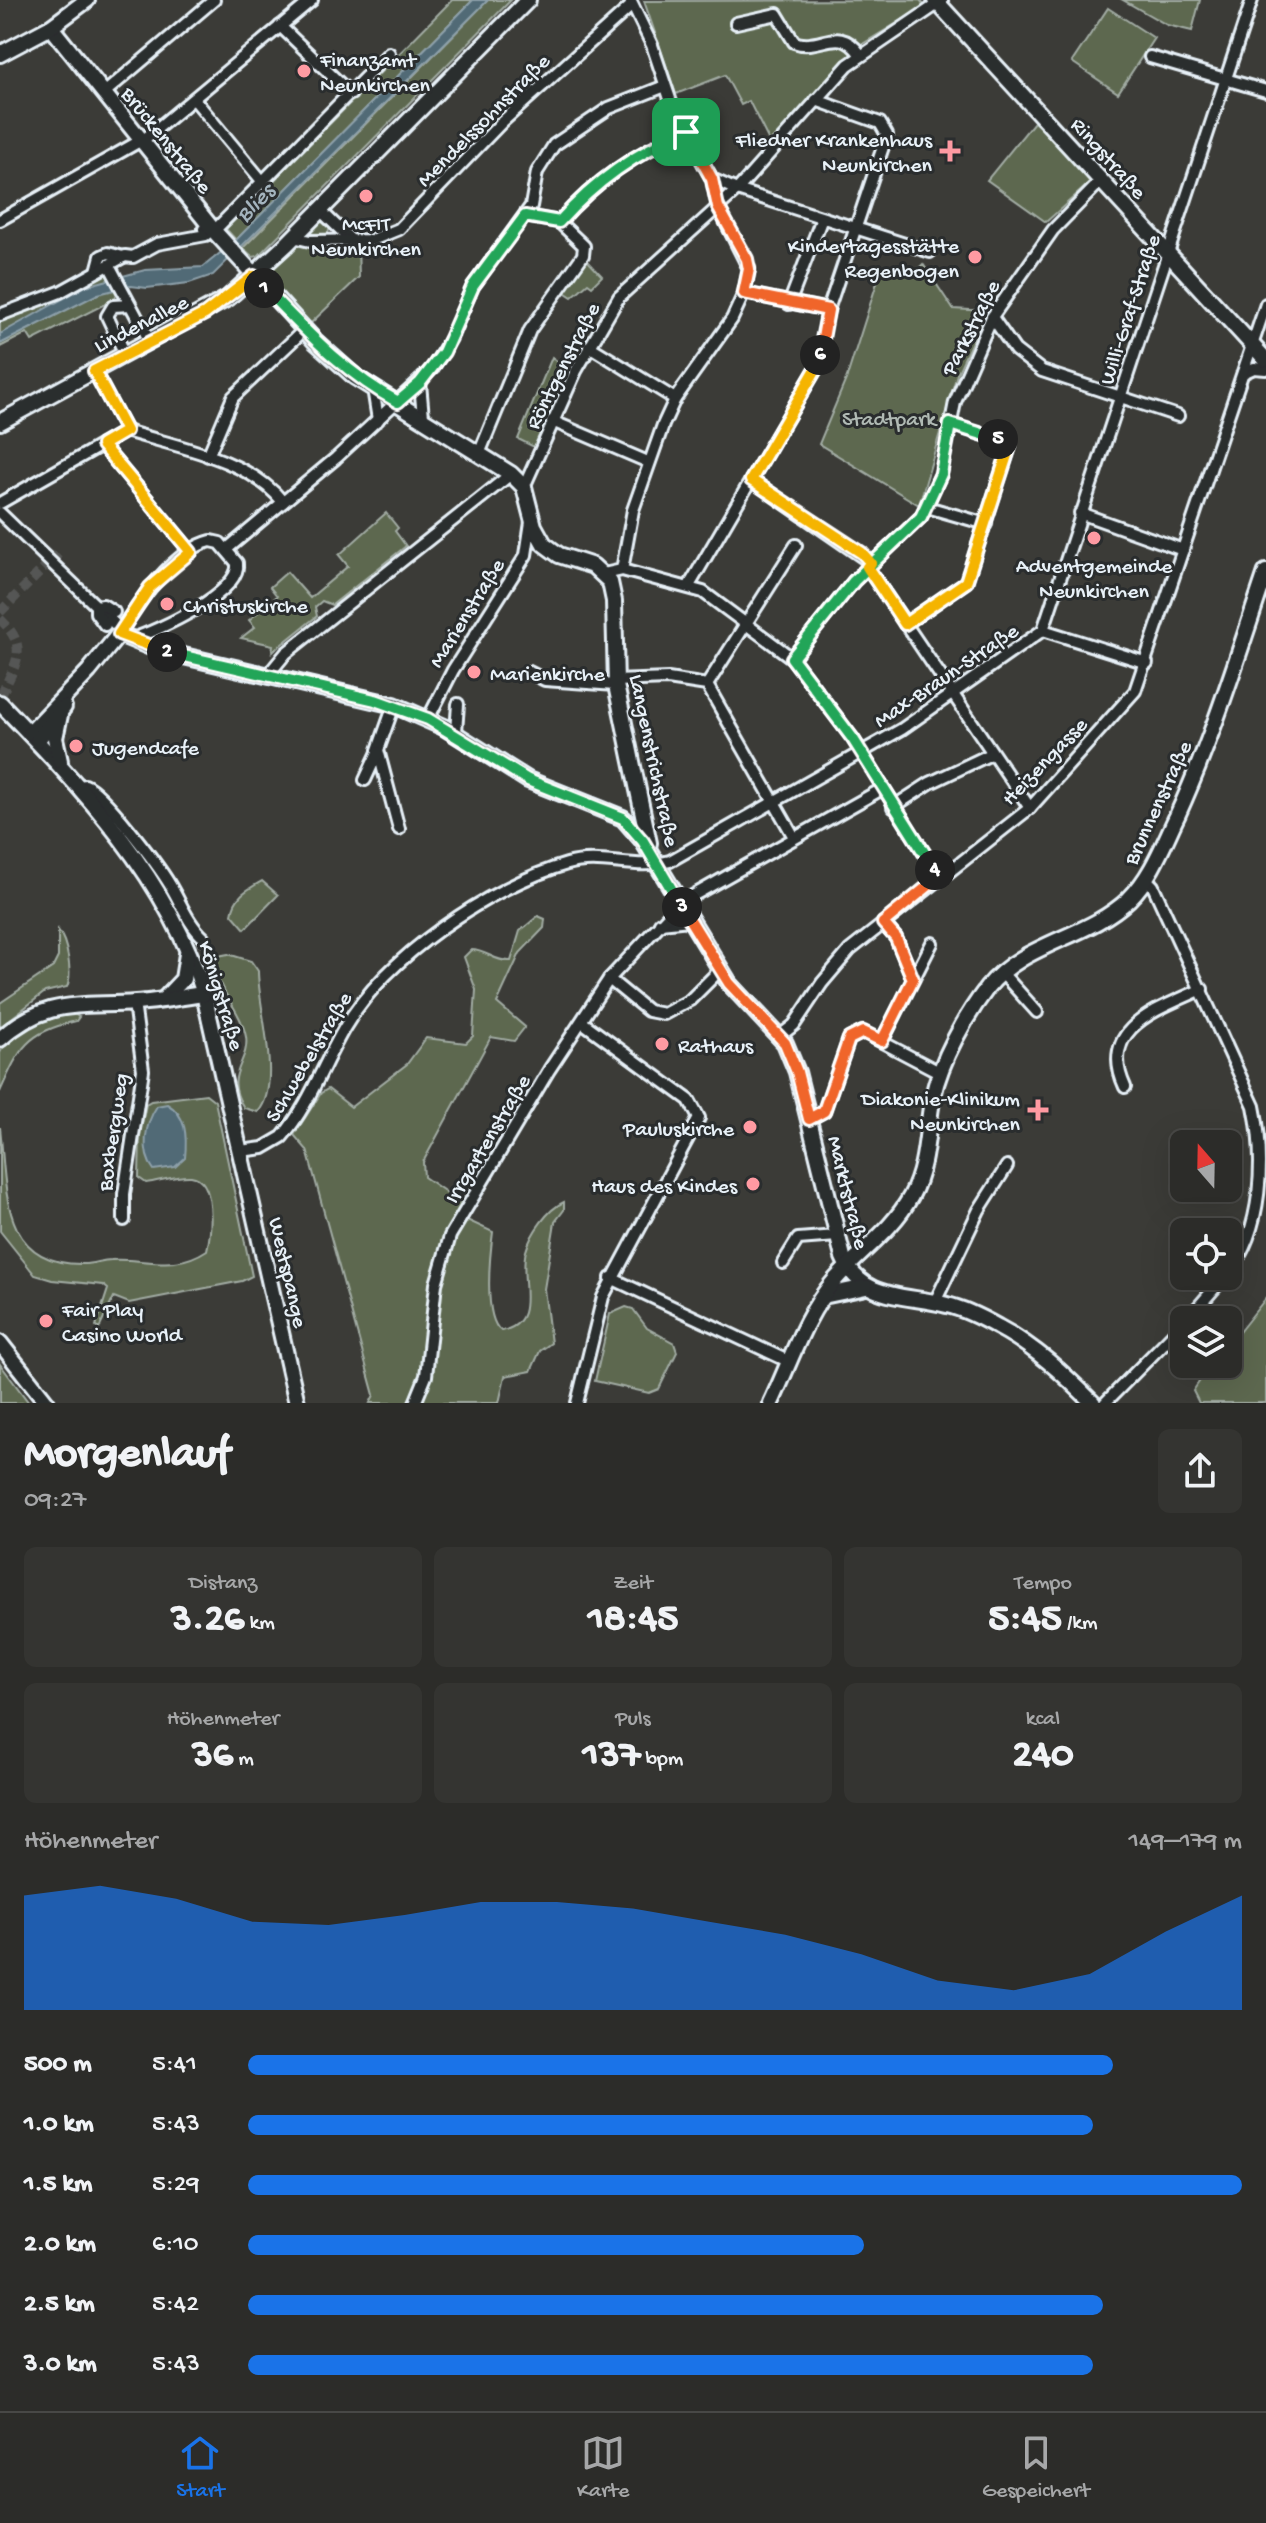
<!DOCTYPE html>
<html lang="de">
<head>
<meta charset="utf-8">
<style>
	:root { --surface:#2c2c29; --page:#343431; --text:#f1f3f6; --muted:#a6a7a8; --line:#484846; --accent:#1a73e8 }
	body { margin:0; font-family:"Gochi Hand",sans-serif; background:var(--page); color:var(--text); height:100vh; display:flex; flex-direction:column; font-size:30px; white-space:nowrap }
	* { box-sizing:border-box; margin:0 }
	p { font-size:26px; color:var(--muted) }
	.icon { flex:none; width:44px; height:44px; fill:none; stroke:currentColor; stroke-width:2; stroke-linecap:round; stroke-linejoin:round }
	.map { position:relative; height:1403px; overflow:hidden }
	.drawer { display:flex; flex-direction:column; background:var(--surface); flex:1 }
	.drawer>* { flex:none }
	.needle { width:52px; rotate:340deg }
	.controls { position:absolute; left:1170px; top:1130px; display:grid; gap:16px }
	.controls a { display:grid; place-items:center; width:72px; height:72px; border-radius:12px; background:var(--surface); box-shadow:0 8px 32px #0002,0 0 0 2px var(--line); font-size:40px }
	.pin { position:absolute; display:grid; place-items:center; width:68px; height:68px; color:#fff; margin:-34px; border-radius:16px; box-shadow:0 4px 12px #0006 }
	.km { position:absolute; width:40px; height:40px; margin:-20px; border-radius:50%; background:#222; color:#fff; font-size:22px; line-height:40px; text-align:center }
	.round { display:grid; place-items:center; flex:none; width:84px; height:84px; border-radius:12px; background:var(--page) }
	.overview { display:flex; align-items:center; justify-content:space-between; height:136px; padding:0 24px }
	h1 { font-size:44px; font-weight:700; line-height:60px }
	.metrics { display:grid; grid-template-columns:repeat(3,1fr); gap:12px; height:136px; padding:8px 24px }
	.metrics div { display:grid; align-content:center; border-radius:12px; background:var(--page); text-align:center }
	.metrics b { font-size:40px; font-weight:700 }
	.metrics small { font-size:22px; font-weight:400 }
	.metrics p { font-size:22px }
	.chart { height:224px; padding:16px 24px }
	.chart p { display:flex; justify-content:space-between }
	.chart svg { width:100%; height:144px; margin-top:8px; fill:var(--accent); opacity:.7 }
	ul { padding:0 24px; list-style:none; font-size:26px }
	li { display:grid; grid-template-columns:128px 96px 1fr; align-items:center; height:60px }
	li i { height:20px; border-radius:10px; background:var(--accent) }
	.menu { display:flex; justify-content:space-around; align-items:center; height:112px; border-top:2px solid var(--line); background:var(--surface); font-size:22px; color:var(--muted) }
	.menu a { display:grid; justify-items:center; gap:4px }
	.menu .active { color:var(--accent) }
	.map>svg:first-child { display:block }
	.green { fill:#5d684f; stroke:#a2aca4; stroke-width:2 }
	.water { fill:#516a76; stroke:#8da0aa; stroke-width:2 }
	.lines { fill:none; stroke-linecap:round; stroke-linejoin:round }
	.street-tunnel { stroke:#555654; stroke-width:10; stroke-dasharray:10 5; stroke-linecap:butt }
	.street-casing { stroke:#e8f1f8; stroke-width:16 }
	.secondary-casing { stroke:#e8f1f8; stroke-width:20 }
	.street { stroke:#2a2d2e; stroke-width:10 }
	.secondary { stroke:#2a2d2e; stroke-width:14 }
	.split-1-casing { stroke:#fff; stroke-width:16 }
	.split-2-casing { stroke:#fff; stroke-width:16 }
	.split-3-casing { stroke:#fff; stroke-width:16 }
	.split-4-casing { stroke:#fff; stroke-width:16 }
	.split-5-casing { stroke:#fff; stroke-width:16 }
	.split-6-casing { stroke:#fff; stroke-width:16 }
	.split-7-casing { stroke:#fff; stroke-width:16 }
	.split-1 { stroke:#22a559; stroke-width:10 }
	.split-2 { stroke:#f5b400; stroke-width:10 }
	.split-3 { stroke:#22a559; stroke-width:10 }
	.split-4 { stroke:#f0652b; stroke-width:10 }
	.split-5 { stroke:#22a559; stroke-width:10 }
	.split-6 { stroke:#f5b400; stroke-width:10 }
	.split-7 { stroke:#f0652b; stroke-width:10 }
	.poi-dot { fill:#ff9aa2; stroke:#2a2d2e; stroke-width:3 }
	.labels { text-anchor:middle; stroke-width:6; stroke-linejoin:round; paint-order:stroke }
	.poi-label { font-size:22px; fill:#e8f1f8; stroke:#2a2d2e; text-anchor:start }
	.street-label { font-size:22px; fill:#e8f1f8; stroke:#2a2d2e }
	.park-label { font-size:22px; fill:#b0bab4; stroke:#2a2d2e }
	.water-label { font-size:24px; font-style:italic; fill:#a4b4be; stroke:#2a2d2e }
</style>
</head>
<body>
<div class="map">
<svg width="1266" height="1403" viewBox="0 0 1266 1403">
	<rect width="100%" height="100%" fill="#3b3b37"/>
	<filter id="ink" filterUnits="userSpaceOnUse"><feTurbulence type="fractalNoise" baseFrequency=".0125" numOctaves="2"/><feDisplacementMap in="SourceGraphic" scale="16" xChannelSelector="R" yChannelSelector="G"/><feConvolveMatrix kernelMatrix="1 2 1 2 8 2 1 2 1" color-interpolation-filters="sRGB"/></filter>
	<g filter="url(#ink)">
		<g class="green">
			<polygon points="452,0 473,0 236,240 226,229"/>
			<polygon points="488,0 511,0 258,256 253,257 243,248"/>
			<polygon points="920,0 925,6 856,48 771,145 749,101 741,105 725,75 676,94 644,1"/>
			<polygon points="1123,0 1200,0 1192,31 1167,25"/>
			<polygon points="1108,8 1154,38 1118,93 1072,62"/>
			<polygon points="1034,122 1095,178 1046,222 987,180"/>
			<polygon points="321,215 332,225 326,236 301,236"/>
			<polygon points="296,241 358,245 359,277 310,324 262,276"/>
			<polygon points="587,260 602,276 592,286 588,283 572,297 563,291"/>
			<polygon points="923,264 953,309 986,311 957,374 919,505 819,444 847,377 881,270 911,276"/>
			<polygon points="107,271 119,292 113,300 32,341 27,333 0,347 0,320 15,312 23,314"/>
			<polygon points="552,357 568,370 534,447 518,439"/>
			<polygon points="386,513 398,528 395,531 406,546 332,605 322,601 315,607 317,616 272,652 273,645 241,638 255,627 249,620 277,596 270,587 287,572 310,598 348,566 339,555"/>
			<path d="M262 881 278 895 245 929 232 914C235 896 246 890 262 881Z"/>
			<path d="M538 916 545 919 544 928 520 953 497 1003 525 1027 514 1041 491 1037 423 1162 424 1177 462 1203 456 1215 493 1232C490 1254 483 1318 501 1331 542 1323 518 1279 526 1251 531 1233 548 1209 564 1202V1210L555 1222 544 1289 551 1343 540 1351 531 1371 505 1376 499 1403H370L374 1395 307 1150 294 1135 321 1093 328 1089 351 1107 407 1064 426 1038 466 1043 473 1036 476 990 464 957 471 950C487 950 494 962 511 961L520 931Z"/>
			<path d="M58 930C67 941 73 973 67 987L45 992 0 1027V1003L53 967 58 957Z"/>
			<path d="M228 954 251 961 258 971C258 1009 283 1083 258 1112L244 1108C222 1074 250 1063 246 1037 242 1013 220 991 213 968L218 956Z"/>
			<path d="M74 1014 79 1017 76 1021C26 1033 20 1047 0 1092 0 1081 0 1063 0 1053 10 1028 51 1017 74 1014Z"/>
			<path d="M206 1094 215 1101 252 1276 242 1281 129 1303 114 1297 99 1329 96 1326 108 1289 103 1285 52 1280 35 1275 0 1231V1127C7 1189 0 1264 81 1264 91 1265 101 1260 111 1260 147 1258 174 1272 207 1250 211 1233 217 1179 191 1176 177 1175 160 1181 146 1183L139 1178 140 1134 146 1104 151 1101Z"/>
			<polygon points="1266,1298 1266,1403 1199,1403 1193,1391 1211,1364 1228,1364 1228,1346"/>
			<polygon points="626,1307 633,1309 647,1328 674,1343 677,1352 659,1389 649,1393 595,1381 610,1314"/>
			<polygon points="0,1364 29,1403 0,1403"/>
		</g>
		<g class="water">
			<polygon points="473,0 488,0 213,275 189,283 147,288 131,286 98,294 0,344 0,334 86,286 145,270 203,267 236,240"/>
			<path d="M167 1104C187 1115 187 1137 185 1158L175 1167 154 1170C140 1152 145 1124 157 1106Z"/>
		</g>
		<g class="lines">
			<g class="street-tunnel">
				<polyline points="0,612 58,554"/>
				<path d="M0 619C31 649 15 663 0 698"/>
			</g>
			<defs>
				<g id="street">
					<path d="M736 23 777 14 794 42C820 52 838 23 860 54"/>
					<polyline points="280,26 351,94"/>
					<polyline points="1150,57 1266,91"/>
					<polyline points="103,94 214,0"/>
					<polyline points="194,99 263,182"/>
					<polyline points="712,179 737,190 930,252"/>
					<polyline points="319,209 350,239"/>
					<polyline points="525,216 559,222"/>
					<polyline points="0,220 147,137 312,0"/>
					<path d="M559 222C595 181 635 153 686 132"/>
					<polyline points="214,231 389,53"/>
					<polyline points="293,237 310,241 372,240 399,229 502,122 631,6"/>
					<polyline points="109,265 146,334"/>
					<polyline points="97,271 101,256 108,253 123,257"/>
					<polyline points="744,293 828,310"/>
					<polyline points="789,304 822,218"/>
					<polyline points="0,315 60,292 125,256 133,257 157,244 206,235 204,229 208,226"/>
					<polyline points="992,317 1015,350 1042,371 1178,416"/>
					<polyline points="589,346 675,399"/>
					<polyline points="125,354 107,316 113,306 130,305"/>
					<polyline points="94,371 126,431"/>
					<polyline points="1243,373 1254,368 1266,369"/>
					<polyline points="420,383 423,417"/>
					<polyline points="373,388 378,420"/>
					<polyline points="552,421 648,462"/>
					<polyline points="102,445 191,552"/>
					<polyline points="479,454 530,330 583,255 584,246 559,222"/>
					<polyline points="208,456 233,397 304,330"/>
					<polyline points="751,480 871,563"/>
					<polyline points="524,487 576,371 619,297 737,190 848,65 942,1"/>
					<path d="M0 503 126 431C177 447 248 458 283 502"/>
					<polyline points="927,507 986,524"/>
					<polyline points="0,513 121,630"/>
					<polyline points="1080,513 1183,550"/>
					<polyline points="227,549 336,458 432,369 451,338 473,286 531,206 537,172 554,145 609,108 665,86"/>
					<polyline points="867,567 1030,808"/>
					<polyline points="622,570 633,510 663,425 675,399 732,319 744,293 749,269 718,207 712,179 673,108 652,45 630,0"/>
					<polyline points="604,574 622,570 703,592 792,658 853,739 939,877"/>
					<polyline points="689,586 816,369 828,310 887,135 880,123 816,100"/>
					<polyline points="905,624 966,582 1010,446 1009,443 950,424"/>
					<polyline points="105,625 96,613 96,606 103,605 114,612"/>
					<polyline points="1043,630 1147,663"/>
					<path d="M119 634C137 603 174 550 211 541L220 543 237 563C242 593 156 631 132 639"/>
					<polyline points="792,658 854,581 921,517 941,474 955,402 992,317 1053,230 1101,181"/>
					<polyline points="529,672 545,680 616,685"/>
					<polyline points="272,675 272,670 286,653 511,474"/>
					<polyline points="615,681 668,679 707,685 794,837"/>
					<polyline points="707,685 796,545"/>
					<polyline points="394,705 378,750 399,829"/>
					<polyline points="428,719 453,670 526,555 531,522"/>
					<polyline points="456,732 458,704"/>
					<polyline points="365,780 378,752"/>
					<path d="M79 787 85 785C103 792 158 865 170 885 181 903 188 924 204 938"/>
					<polyline points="893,807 930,783 991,754"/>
					<path d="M1146 879 1153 886 1254 1106C1265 1158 1263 1230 1228 1273"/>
					<polyline points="660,923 690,920"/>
					<polyline points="883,923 896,938 913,979"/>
					<polyline points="1002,973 1037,1012"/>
					<polyline points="609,979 648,1011 664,1014 690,1000 720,970"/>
					<polyline points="780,1036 794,1025 822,983 850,950 1030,808 1135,691 1266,304"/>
					<polyline points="882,1041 932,943"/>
					<path d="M1125 1087C1097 1027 1160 1009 1202 989"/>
					<polyline points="809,1119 824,1111 849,1039 863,1032 941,1073"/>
					<path d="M241 1151 263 1148 282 1137C309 1106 324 1062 345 1027 386 957 490 886 567 864 601 854 635 871 670 861L902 729 1043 630 1252 0"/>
					<polyline points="124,1220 124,1194 143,1070 134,1003"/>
					<polyline points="783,1263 798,1239 837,1236"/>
					<polyline points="611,1278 790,1362"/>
					<polyline points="935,1302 979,1210 1007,1166"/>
					<polyline points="1187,1320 1225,1276"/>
					<polyline points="415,1403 426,1376 436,1284 450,1236 549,1070 609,979 680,903 882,789"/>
					<polyline points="577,1403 603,1297 699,1118 689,1100 582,1022"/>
					<polyline points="1105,1403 1184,1323"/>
				</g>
				<g id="secondary">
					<polyline points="935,0 1266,360"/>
					<polyline points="51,27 214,231 315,341 355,377 511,474 524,487 534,526 544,544 559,555 593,566 610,582 614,601 616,685 649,843"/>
					<polyline points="0,54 51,27 87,0"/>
					<polyline points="0,422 228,298 287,244 528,0"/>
					<path d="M0 703C83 789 168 877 204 994L297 1403"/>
					<polyline points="60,715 55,738 60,761"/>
					<path d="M30 733 89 671 119 634 158 650 394 705 444 727 528 780 623 818 643 841 729 983 785 1043 797 1072 843 1257C862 1302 907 1294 947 1305 965 1309 982 1318 998 1327 1034 1346 1064 1374 1093 1403"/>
					<polyline points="37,741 64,707"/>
					<polyline points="166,997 183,979 187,954"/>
					<path d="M0 1039C45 998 80 1007 135 1003 158 1002 181 997 204 994"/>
					<polyline points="823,1296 866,1287"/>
					<polyline points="0,1343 47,1403"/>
					<path d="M771 1403C790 1363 805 1314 835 1280 860 1251 892 1231 911 1196 928 1165 926 1129 933 1096 941 1060 965 1017 987 988 1024 942 1087 939 1129 899 1152 876 1163 845 1177 816 1213 737 1238 655 1266 572"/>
				</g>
			</defs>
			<use href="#street" class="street-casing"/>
			<use href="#secondary" class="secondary-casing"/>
			<use href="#street" class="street"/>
			<use href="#secondary" class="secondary"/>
		</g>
	</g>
	<g class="lines" filter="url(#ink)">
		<defs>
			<path id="split-1" d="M264 288C306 331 344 373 398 402L420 383 444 352 473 286 525 216 559 222C596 181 635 153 686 132"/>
			<polyline id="split-2" points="167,652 119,634 150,587 191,552 102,445 126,431 94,371 205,314 254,276 264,288"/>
			<polyline id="split-3" points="167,652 375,700 428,719 528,780 623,818 643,841 682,907"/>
			<polyline id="split-4" points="682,907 729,983 785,1043 797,1072 809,1119 824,1111 849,1039 863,1032 882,1041 913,979 896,938 883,923 939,877 935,870"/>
			<polyline id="split-5" points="935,870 853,739 792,658 854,581 921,517 941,474 950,424 998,439"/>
			<polyline id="split-6" points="820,355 816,369 751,480 862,553 871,563 867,567 905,624 966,582 1010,446 998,439"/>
			<polyline id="split-7" points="686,132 712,179 718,207 747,259 749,269 744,293 828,310 820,355"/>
		</defs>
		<use href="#split-1" class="split-1-casing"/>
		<use href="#split-2" class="split-2-casing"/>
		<use href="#split-3" class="split-3-casing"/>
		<use href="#split-4" class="split-4-casing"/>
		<use href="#split-5" class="split-5-casing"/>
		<use href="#split-6" class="split-6-casing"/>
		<use href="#split-7" class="split-7-casing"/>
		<use href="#split-1" class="split-1"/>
		<use href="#split-2" class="split-2"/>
		<use href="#split-3" class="split-3"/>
		<use href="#split-4" class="split-4"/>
		<use href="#split-5" class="split-5"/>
		<use href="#split-6" class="split-6"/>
		<use href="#split-7" class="split-7"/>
	</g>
	<g class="poi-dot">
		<circle cx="304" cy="71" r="8"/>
		<path d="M946 139h8v8h8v8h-8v8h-8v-8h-8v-8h8z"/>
		<circle cx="366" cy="196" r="8"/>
		<circle cx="975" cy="257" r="8"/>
		<circle cx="1094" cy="538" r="8"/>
		<circle cx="167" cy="604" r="8"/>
		<circle cx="474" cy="672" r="8"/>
		<circle cx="76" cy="746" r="8"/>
		<circle cx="662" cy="1044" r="8"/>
		<path d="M1034 1098h8v8h8v8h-8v8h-8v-8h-8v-8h8z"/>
		<circle cx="750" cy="1127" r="8"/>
		<circle cx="753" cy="1184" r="8"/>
		<circle cx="46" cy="1321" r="8"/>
	</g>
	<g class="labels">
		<g class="poi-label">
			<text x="320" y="66">Finanzamt<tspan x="320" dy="25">Neunkirchen</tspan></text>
			<text x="932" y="146" text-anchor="end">Fliedner Krankenhaus<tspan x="932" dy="25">Neunkirchen</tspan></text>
			<text x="366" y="230" text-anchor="middle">McFIT<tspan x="366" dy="25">Neunkirchen</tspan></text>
			<text x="959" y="252" text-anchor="end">Kindertagesstätte<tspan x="959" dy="25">Regenbogen</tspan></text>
			<text x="1094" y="572" text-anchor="middle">Adventgemeinde<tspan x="1094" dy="25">Neunkirchen</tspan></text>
			<text x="183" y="612">Christuskirche</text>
			<text x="490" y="680">Marienkirche</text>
			<text x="92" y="754">Jugendcafe</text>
			<text x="678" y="1052">Rathaus</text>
			<text x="1020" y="1105" text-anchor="end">Diakonie-Klinikum<tspan x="1020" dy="25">Neunkirchen</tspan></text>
			<text x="734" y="1135" text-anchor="end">Pauluskirche</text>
			<text x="737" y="1192" text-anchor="end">Haus des Kindes</text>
			<text x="62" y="1316">Fair Play<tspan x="62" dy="25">Casino World</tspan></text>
		</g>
		<g class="street-label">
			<text transform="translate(482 119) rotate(-45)" y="8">Mendelssohnstraße</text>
			<text transform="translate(168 139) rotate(51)" y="8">Brückenstraße</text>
			<text transform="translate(1110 157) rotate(48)" y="8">Ringstraße</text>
			<text transform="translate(1128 309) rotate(-72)" y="8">Willi-Graf-Straße</text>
			<text transform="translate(140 322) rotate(-27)" y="8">Lindenallee</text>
			<text transform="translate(969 327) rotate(-63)" y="8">Parkstraße</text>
			<text transform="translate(561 365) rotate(-63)" y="8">Röntgenstraße</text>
			<text transform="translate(465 612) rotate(-58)" y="8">Marienstraße</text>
			<text transform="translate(945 674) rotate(-34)" y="8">Max-Braun-Straße</text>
			<text transform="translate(656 760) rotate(78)" y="8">Langenstrichstraße</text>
			<text transform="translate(1043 760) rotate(-46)" y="8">Heizengasse</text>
			<text transform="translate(1156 802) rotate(-65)" y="8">Brunnenstraße</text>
			<text transform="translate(223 995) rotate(73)" y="8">Königstraße</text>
			<text transform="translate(307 1056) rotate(-59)" y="8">Schwebelstraße</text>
			<text transform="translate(111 1132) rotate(-82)" y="8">Boxbergweg</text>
			<text transform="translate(486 1138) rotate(-59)" y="8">Irrgartenstraße</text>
			<text transform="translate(850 1192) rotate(76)" y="8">Marktstraße</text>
			<text transform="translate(290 1272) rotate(77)" y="8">Westspange</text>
		</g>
		<g class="park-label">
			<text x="889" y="425">Stadtpark</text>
		</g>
		<g class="water-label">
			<text transform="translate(254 202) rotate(-46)" y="8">Blies</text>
		</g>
	</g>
</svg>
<div class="controls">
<a><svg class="needle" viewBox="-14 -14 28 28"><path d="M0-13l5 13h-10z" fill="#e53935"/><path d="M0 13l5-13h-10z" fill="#a6a7a8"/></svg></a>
<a><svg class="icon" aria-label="locate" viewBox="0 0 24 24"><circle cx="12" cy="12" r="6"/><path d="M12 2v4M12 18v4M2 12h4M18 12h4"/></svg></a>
<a><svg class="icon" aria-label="layers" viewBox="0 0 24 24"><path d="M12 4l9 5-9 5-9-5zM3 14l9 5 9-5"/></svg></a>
</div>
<div class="pin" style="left:686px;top:132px;background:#1e9e55"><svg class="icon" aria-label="arrive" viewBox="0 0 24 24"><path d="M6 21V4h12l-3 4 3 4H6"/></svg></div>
<b class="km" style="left:264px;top:288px">1</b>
<b class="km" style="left:167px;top:652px">2</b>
<b class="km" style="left:682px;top:907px">3</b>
<b class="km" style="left:935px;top:870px">4</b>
<b class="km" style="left:998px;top:439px">5</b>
<b class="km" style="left:820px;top:355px">6</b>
</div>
<section class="drawer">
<div class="overview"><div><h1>Morgenlauf</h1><p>09:27</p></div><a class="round"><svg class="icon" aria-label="share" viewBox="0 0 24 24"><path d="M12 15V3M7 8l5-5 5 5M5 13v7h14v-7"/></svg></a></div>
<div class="metrics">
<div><p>Distanz</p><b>3.26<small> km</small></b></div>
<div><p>Zeit</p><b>18:45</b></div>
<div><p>Tempo</p><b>5:45<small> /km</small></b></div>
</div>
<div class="metrics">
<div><p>Höhenmeter</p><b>36<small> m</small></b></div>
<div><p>Puls</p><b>137<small> bpm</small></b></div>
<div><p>kcal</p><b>240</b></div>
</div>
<div class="chart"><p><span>Höhenmeter</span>149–179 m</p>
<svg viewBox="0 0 160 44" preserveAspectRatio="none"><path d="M0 44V9L10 6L20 10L30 17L40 18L50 15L60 11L70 11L80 13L90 17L100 21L110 27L120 35L130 38L140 33L150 20L160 9V44z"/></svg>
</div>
<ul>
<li><b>500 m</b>5:41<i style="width:87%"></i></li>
<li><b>1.0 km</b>5:43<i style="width:85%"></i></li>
<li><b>1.5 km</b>5:29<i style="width:100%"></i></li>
<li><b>2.0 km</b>6:10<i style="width:62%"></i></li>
<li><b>2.5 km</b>5:42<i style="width:86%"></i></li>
<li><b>3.0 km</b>5:43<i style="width:85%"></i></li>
</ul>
</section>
<nav class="menu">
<a class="active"><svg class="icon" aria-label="home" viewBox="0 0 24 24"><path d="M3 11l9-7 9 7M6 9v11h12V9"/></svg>Start</a>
<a><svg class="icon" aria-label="map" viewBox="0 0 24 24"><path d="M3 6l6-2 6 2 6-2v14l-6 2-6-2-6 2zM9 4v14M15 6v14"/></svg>Karte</a>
<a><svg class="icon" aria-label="saved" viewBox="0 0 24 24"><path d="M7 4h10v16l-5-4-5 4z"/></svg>Gespeichert</a>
</nav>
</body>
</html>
